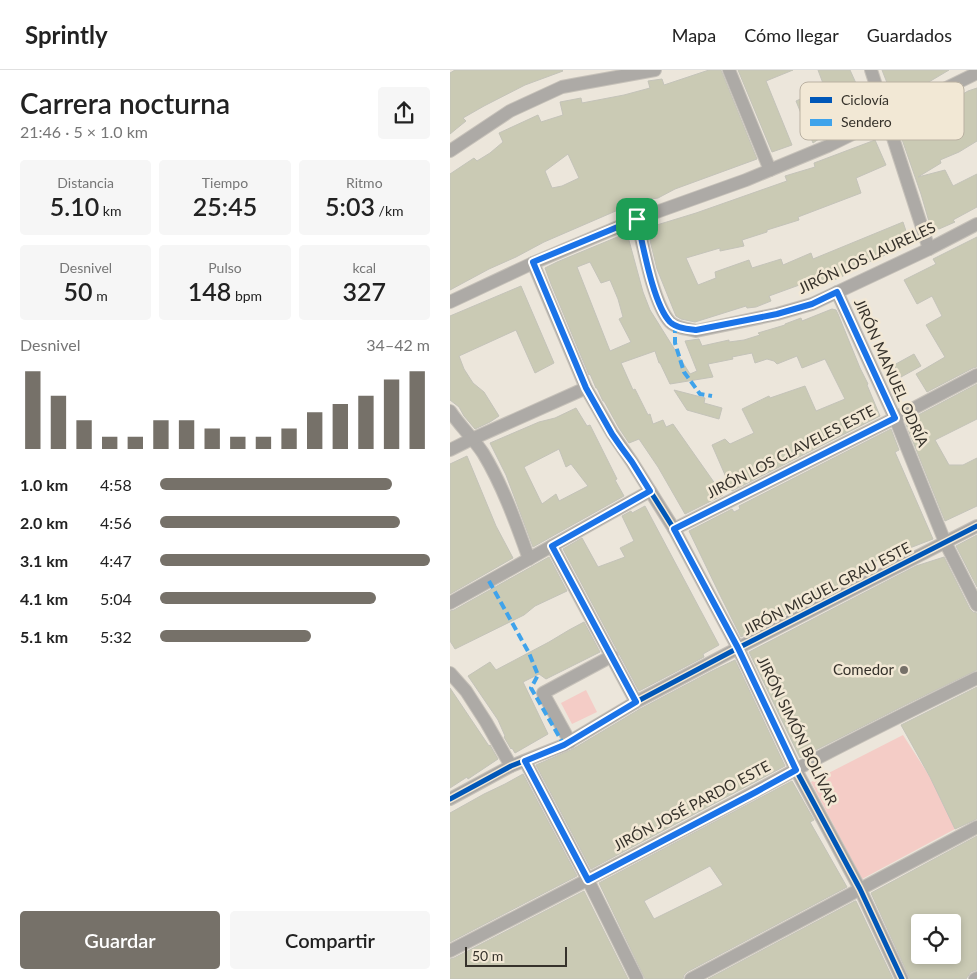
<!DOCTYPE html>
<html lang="es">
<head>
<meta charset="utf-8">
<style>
	:root { --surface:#fff; --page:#f6f6f6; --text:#222; --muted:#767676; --line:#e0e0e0; --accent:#767169 }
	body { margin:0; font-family:Lato,sans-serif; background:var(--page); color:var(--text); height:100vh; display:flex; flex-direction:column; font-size:19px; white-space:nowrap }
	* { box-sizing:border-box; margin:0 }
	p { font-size:16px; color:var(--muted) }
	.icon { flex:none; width:28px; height:28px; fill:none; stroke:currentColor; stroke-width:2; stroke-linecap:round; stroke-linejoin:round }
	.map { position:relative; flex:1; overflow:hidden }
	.sheet { display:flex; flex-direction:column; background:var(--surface); width:450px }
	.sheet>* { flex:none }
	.controls { position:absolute; left:461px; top:844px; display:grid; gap:10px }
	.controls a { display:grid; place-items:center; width:50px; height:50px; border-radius:5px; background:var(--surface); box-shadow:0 2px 8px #0003; font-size:25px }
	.scale { position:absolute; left:15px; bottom:12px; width:102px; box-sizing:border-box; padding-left:5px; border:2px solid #36322b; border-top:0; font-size:14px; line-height:18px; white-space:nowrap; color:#36322b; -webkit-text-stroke:4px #f2e8d5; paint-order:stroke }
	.pin { position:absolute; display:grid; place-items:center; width:42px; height:42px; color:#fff; margin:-21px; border-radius:10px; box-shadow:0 2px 8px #0006 }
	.round { display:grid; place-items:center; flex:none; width:52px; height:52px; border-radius:5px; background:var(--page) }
	.head { display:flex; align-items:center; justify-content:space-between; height:85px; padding:0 20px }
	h1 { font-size:28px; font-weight:600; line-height:38px }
	.figures { display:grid; grid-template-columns:repeat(3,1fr); gap:8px; height:85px; padding:5px 20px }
	.figures div { display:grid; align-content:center; border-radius:5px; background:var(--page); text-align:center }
	.figures b { font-size:25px; font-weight:600 }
	.figures small { font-size:14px; font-weight:400 }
	.figures p { font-size:14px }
	.chart { height:140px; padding:10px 20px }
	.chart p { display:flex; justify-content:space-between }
	.chart svg { width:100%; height:90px; margin-top:5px; stroke:var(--accent); stroke-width:6 }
	.cta { display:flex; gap:10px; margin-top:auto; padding:10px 20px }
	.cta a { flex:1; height:58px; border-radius:5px; background:var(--accent); color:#fff; font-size:20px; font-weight:600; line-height:58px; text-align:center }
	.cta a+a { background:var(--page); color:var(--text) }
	ul { padding:0 20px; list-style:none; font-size:16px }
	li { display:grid; grid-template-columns:80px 60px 1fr; align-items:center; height:38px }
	li i { height:12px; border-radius:6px; background:var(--accent) }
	header { display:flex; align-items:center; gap:30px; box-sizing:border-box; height:70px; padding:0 25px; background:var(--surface); border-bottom:1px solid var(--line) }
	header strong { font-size:24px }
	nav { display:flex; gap:28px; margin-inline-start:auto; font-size:18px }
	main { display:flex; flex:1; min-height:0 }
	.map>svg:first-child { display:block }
	.green { fill:#f4ccc6 }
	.building { fill:#cacab4; stroke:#c4c3b9; fill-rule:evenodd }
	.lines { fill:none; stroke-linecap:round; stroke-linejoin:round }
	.minor-casing { stroke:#c6c1b9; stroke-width:14 }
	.minor { stroke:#adaaa6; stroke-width:12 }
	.quiet { stroke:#3fa3eb; stroke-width:4; stroke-dasharray:8 4; stroke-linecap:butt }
	.cycleway-casing { stroke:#f2e8d5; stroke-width:8 }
	.cycleway { stroke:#0057b8; stroke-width:5 }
	.route-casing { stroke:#fff; stroke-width:10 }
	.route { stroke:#1a73e8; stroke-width:6 }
	.poi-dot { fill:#767169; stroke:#f2e8d5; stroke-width:2 }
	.labels { text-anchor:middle; stroke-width:5; stroke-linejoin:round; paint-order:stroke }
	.street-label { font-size:15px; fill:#36322b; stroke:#f2e8d5 }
	.poi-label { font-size:15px; fill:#36322b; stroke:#f2e8d5; text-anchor:end }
	.key { fill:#f2e8d5; stroke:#bab1a2; stroke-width:1 }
	.key-label { font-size:14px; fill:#36322b }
</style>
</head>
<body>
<header>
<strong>Sprintly</strong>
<nav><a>Mapa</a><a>Cómo llegar</a><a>Guardados</a></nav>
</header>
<main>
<section class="sheet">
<div class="head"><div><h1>Carrera nocturna</h1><p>21:46 · 5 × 1.0 km</p></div><a class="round"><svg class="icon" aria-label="share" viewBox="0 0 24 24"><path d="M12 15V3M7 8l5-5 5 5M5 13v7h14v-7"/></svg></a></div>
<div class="figures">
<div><p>Distancia</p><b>5.10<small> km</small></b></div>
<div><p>Tiempo</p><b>25:45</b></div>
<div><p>Ritmo</p><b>5:03<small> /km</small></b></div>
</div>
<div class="figures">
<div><p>Desnivel</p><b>50<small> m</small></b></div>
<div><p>Pulso</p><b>148<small> bpm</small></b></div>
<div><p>kcal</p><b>327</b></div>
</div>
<div class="chart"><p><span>Desnivel</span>34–42 m</p>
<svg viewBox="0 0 160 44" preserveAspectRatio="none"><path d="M5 44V6M15 44V18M25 44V30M35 44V38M45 44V38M55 44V30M65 44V30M75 44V34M85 44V38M95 44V38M105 44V34M115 44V26M125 44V22M135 44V18M145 44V10M155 44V6"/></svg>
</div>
<ul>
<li><b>1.0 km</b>4:58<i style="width:86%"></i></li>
<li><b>2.0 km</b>4:56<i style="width:89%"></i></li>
<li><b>3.1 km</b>4:47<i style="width:100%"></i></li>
<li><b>4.1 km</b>5:04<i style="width:80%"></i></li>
<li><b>5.1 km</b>5:32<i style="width:56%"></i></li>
</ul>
<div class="cta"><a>Guardar</a><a>Compartir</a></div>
</section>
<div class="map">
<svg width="527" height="909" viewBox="0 0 527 909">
	<rect width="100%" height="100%" fill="#ece6db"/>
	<g class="green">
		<polygon points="136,620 147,642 122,654 111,633"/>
		<polygon points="453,665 480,707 505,759 412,809 361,712"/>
	</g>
	<g class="building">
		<polygon points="5,0 112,0 113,1 75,15 34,36 13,48 16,51 0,64 0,3"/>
		<path d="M259 0H271L307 89 225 119 208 128 188 131 168 140 94 172 66 187 39 199 0 220V104L24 88 27 91 40 83 53 72 49 63 88 45 91 52 113 45 110 32 131 28 132 33 174 25 200 18 198 11 212 9 214 15ZM118 84 129 108 112 116 102 118 95 101Z"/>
		<polygon points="288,0 343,0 316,11 342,75 322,82"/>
		<polygon points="368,0 400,0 419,42 389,55 363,73 346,31 359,25 374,16"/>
		<polygon points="432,0 499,0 462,22 443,28"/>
		<polygon points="527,18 527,71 509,82 490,90 491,93 468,107 495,100 503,116 527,104 527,137 503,150 505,152 489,159 480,155 471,124 446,52 503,30 518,21"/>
		<polygon points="425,70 436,95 406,108 411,123 348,147 349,150 317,160 317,162 292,170 294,176 270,181 270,178 236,188 248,215 266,208 265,202 299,190 302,198 331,189 333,195 361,183 363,189 453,152 459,170 456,176 403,199 404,201 384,210 373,212 355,220 352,214 319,226 321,231 306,237 297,238 296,236 245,252 231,249 226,246 207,199 197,158 246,143 337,111 335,106 365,97 364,93"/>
		<path d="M177 163 193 222 200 240 240 304 247 301 235 271 249 269 252 276 279 270V272L294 270 310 265 308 263 335 255V254L351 248 352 251 382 239 386 240 388 244 410 298 418 314 417 315 430 346 282 421 262 375 275 369 280 374 304 363 292 339 319 326 320 328 355 316 366 341 395 329 375 289 352 298 347 286 327 294 324 291 317 289 305 293 302 283 282 287 283 289 258 294 263 307 220 314 210 293H209L205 281 171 293 183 320 185 319 198 345 200 344 203 354 213 350 216 357 223 354 273 425 235 444 208 397 189 369 179 373 169 358 154 331H153L147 318H146L140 304 139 305 101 214 95 198 107 192ZM140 192 151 213 160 210 168 229 173 247 169 249 181 272 160 281 127 197Z"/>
		<polygon points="527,167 527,297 523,298 477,322 466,304 495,287 476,255 492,246 482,226 467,234 454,210 486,194 483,189"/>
		<polygon points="71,216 104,293 85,303 66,260 9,286 14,299 23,313 34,322 49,346 40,352 25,359 14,346 9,337 0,330 0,246"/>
		<polygon points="464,284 471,296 451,307 444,295"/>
		<polygon points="527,314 527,349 485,370 499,395 513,395 527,388 527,436 495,451 455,352"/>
		<polygon points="224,320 255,328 254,333 272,338 269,349 237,340"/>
		<path d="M126 338 137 356 140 355 167 409 165 410 174 426 83 477 56 405 40 373 89 352 105 348ZM109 379 116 397 121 394 138 416 109 431 106 424 92 434 74 397Z"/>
		<polygon points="441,359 449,380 445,382 483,469 421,493 424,500 291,567 269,523 239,461 282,439 284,442 290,439 289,436"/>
		<polygon points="17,386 46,456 63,488 0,524 0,394"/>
		<polygon points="195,436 269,575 253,584 254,587 189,621 113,479 132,468 148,497 175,487 170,478 184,471 172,446 181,441 182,443"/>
		<polygon points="527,465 527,517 506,476"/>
		<polygon points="99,487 117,521 85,536 74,545 5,579 0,571 0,541 4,540"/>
		<polygon points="494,487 520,539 523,542 527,543 527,600 455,635 350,688 299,582 466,496"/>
		<polygon points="134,552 150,582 96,609 89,604 73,612 98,664 65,683 62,678 61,679 54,667 55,666 48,650 18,606 40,592 46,600 99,572 119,560"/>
		<polygon points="285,590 335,696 141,799 86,695 123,679 190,639 262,601"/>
		<polygon points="527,617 527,749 505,759 480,707 451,655"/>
		<polygon points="0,618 39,676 40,675 48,689 18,709 17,707 0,718"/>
		<polygon points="73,704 127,806 0,872 0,743 34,724 55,714"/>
		<path d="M342 711 364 750 360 752 397 817 237 902 234 905 233 909H195L149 813ZM260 796 273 815 204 849 194 831Z"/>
		<path d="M527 766V900L521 902 516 909H460L421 823ZM470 852H502V885H470Z"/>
		<polygon points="134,821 178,909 0,909 0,889 4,888"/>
		<polygon points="406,831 443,909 258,909 405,831"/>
	</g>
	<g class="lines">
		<defs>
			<g id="minor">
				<polyline points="279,0 320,100"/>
				<polyline points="421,0 479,179"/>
				<polyline points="0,81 60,41 112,17 128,14 205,0"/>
				<path d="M187 149C193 175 203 233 220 252 226 258 238 259 246 261L327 244 362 234 479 179 527 154"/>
				<polyline points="83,193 136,318 162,363 182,392 224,459 288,578 346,700 410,819 452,909"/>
				<polyline points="387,222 445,348 495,472 527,535"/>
				<polyline points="0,232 83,193 187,149 296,110 378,76 527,3"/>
				<path d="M0 341C10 356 23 368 33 383 53 416 66 453 79 489"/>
				<polyline points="0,380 22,369 136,318"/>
				<polyline points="224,459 445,348 527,305"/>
				<polyline points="102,476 186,632"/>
				<polyline points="0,533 200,421"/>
				<polyline points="0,603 16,621 36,652 61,696"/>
				<polyline points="120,672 93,623 162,586"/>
				<polyline points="75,691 138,810 187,909"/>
				<polyline points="0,729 61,696 114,675 186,632 288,578 527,456"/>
				<path d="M0 881C116 821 231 762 345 700 405 668 466 638 527 608"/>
				<polyline points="241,909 527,757"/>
				<polyline points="525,909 527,908"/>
			</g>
		</defs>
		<use href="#minor" class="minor-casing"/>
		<use href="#minor" class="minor"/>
		<g class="quiet">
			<polyline points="225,255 225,273 234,302 250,324 262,326"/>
			<polyline points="39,511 79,583 88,605 81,618 114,675"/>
		</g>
		<defs>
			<g id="cycleway">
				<polyline points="83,193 136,318 162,363 182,392 224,459 288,578 346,700 410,819 452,909"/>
				<polyline points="0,729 61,696 114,675 186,632 288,578 527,456"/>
			</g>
		</defs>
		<use href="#cycleway" class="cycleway-casing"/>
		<use href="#cycleway" class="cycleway"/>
	</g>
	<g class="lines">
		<defs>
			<path id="route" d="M187 149C193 175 203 234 220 252 226 258 238 259 246 260L327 244 362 234 387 222 445 348 224 459 288 578 346 700 306 722 138 810 75 691 114 675 186 632 102 476 200 421 182 392 171 377 162 364 136 318 83 192Z"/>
		</defs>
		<use href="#route" class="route-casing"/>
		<use href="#route" class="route"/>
	</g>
	<circle class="poi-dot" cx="454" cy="600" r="5"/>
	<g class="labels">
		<g class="street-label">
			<text transform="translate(417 188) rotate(-25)" y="5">JIRÓN LOS LAURELES</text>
			<text transform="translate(441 303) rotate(66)" y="5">JIRÓN MANUEL ODRÍA</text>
			<text transform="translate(341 382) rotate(-27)" y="5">JIRÓN LOS CLAVELES ESTE</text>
			<text transform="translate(377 519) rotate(-27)" y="5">JIRÓN MIGUEL GRAU ESTE</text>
			<text transform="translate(347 661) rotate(64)" y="5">JIRÓN SIMÓN BOLÍVAR</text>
			<text transform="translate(242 736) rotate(-28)" y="5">JIRÓN JOSÉ PARDO ESTE</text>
		</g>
		<g class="poi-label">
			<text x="444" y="605">Comedor</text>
		</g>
	</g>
	<rect x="350" y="12" width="164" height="58" rx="8" class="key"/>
	<rect x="360" y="27" width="22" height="6" fill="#0057b8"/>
	<rect x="360" y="49" width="22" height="7" fill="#3fa3eb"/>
	<g class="key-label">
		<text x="391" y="35">Ciclovía</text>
		<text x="391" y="57">Sendero</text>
	</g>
</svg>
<div class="controls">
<a><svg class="icon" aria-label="locate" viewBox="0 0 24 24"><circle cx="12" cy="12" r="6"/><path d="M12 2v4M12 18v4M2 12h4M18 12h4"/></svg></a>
</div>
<div class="scale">50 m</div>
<div class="pin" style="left:187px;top:149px;background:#1e9e55"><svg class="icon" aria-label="arrive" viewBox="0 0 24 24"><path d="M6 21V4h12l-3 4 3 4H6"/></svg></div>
</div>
</main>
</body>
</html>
